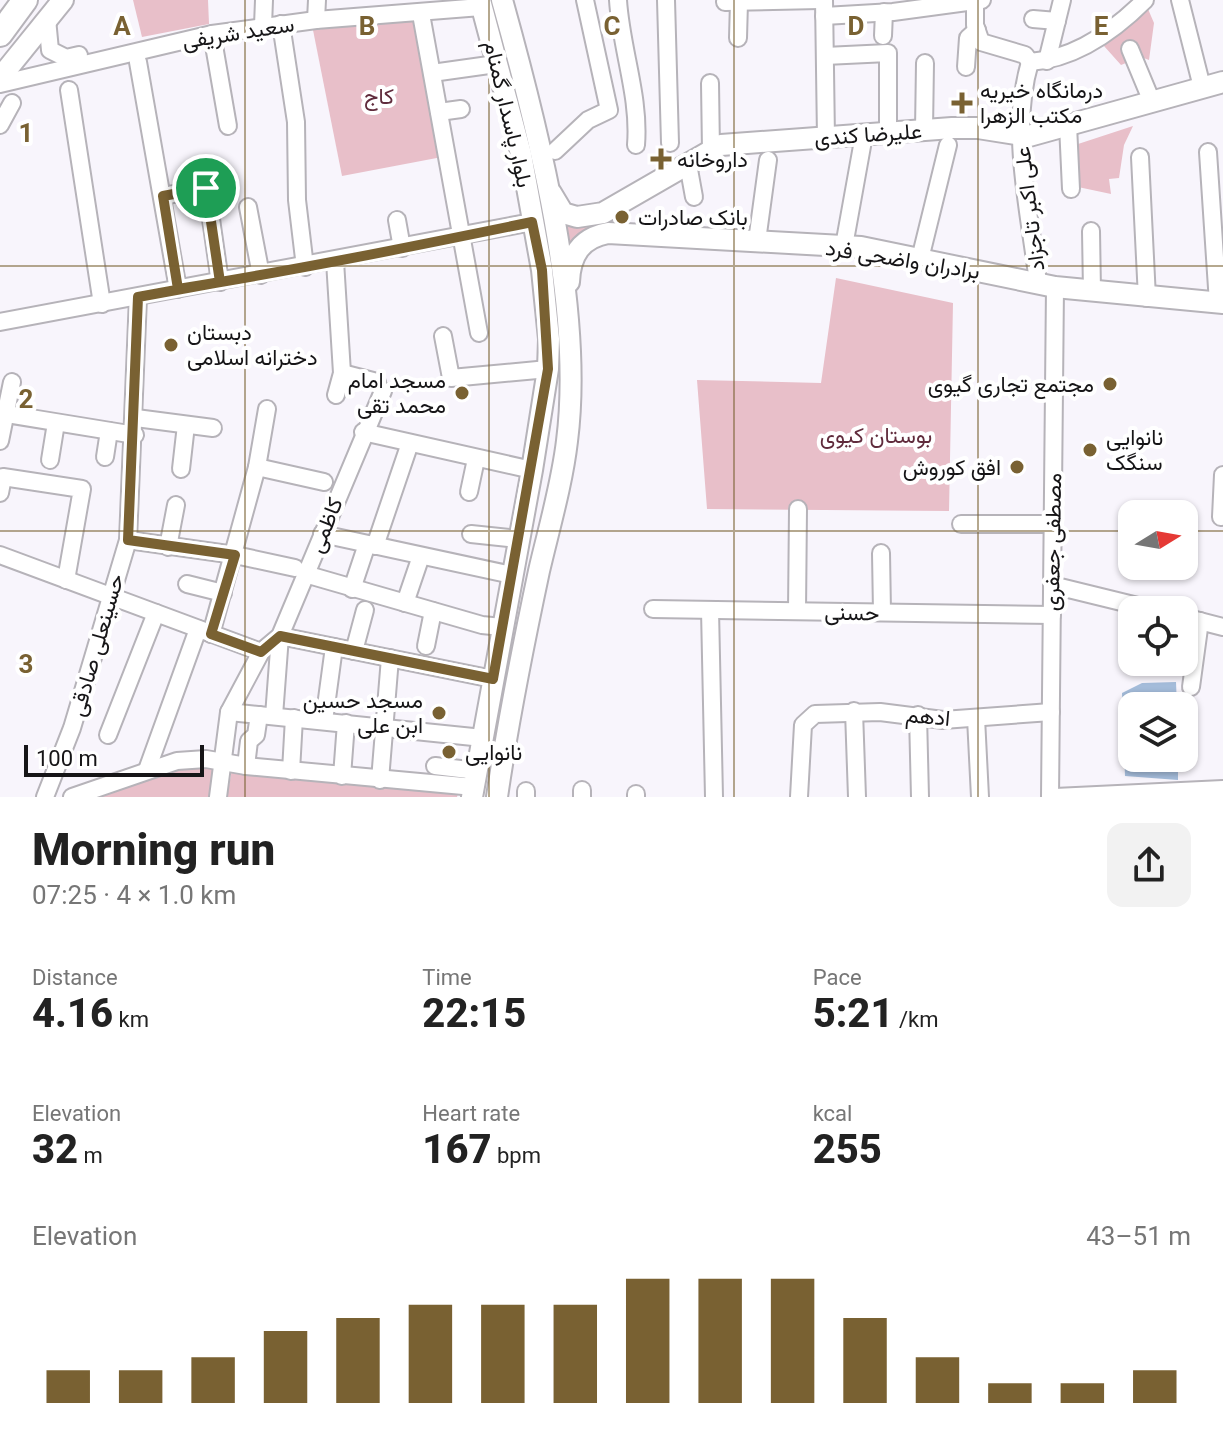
<!DOCTYPE html>
<html lang="en">
<head>
<meta charset="utf-8">
<style>
	:root { --surface:#fff; --page:#f2f2f2; --text:#222; --muted:#767676; --accent:#796132 }
	body { margin:0; font-family:Roboto,Vazirmatn,sans-serif; background:var(--page); color:var(--text); height:100vh; display:flex; flex-direction:column; font-size:30px; white-space:nowrap }
	* { box-sizing:border-box; margin:0 }
	p { font-size:26px; color:var(--muted) }
	.icon { flex:none; width:44px; height:44px; fill:none; stroke:currentColor; stroke-width:2; stroke-linecap:round; stroke-linejoin:round }
	.map { position:relative; height:797px; overflow:hidden }
	.details { display:flex; flex-direction:column; background:var(--surface); flex:1 }
	.details>* { flex:none }
	.needle { width:52px; rotate:79deg }
	.controls { position:absolute; left:1118px; top:500px; display:grid; gap:16px }
	.controls a { display:grid; place-items:center; width:80px; height:80px; border-radius:16px; background:var(--surface); box-shadow:0 2px 6px #0004; font-size:40px }
	.scale { position:absolute; left:24px; bottom:20px; width:180px; box-sizing:border-box; padding-left:8px; border:4px solid #161517; border-top:0; font-size:22px; line-height:28px; white-space:nowrap; color:#161517; -webkit-text-stroke:6px #fff; paint-order:stroke }
	.pin { position:absolute; display:grid; place-items:center; width:68px; height:68px; color:#fff; margin:-34px; border:4px solid #fff; border-radius:50%; box-shadow:0 2px 8px #0007 }
	.round { display:grid; place-items:center; flex:none; width:84px; height:84px; border-radius:16px; background:var(--page) }
	.summary { display:flex; align-items:center; justify-content:space-between; height:136px; padding:0 32px }
	h1 { font-size:44px; font-weight:800; line-height:60px }
	.stats { display:grid; grid-template-columns:repeat(3,1fr); gap:12px; height:136px; padding:8px 32px }
	.stats div { display:grid; align-content:center }
	.stats b { font-size:40px; font-weight:800 }
	.stats small { font-size:22px; font-weight:400 }
	.stats p { font-size:22px }
	.chart { height:224px; padding:16px 32px }
	.chart p { display:flex; justify-content:space-between }
	.chart svg { width:100%; height:144px; margin-top:8px; stroke:var(--accent); stroke-width:6 }
	.map>svg:first-child { display:block }
	.green { fill:#e8bfc9 }
	.water { fill:#a4bcda }
	.lines { fill:none; stroke-linecap:round; stroke-linejoin:round }
	.minor-casing { stroke:#b6b3b9; stroke-width:20 }
	.major-casing { stroke:#b6b3b9; stroke-width:24 }
	.highway-casing { stroke:#b6b3b9; stroke-width:28 }
	.minor { stroke:#fff; stroke-width:16 }
	.major { stroke:#fff; stroke-width:20 }
	.highway { stroke:#fff; stroke-width:24 }
	.route-casing { stroke:#fff; stroke-width:16 }
	.route { stroke:#796132; stroke-width:10 }
	.grid { fill:none; stroke:#796132; stroke-width:2; stroke-opacity:0.55 }
	.poi-dot { fill:#796132; stroke:#fff; stroke-width:3 }
	.labels { text-anchor:middle; stroke-width:8; stroke-linejoin:round; paint-order:stroke }
	.street-label { font-size:22px; fill:#161517; stroke:#fff }
	.poi-label { font-size:22px; fill:#161517; stroke:#fff; text-anchor:start }
	.park-label { font-size:22px; fill:#602b3c; stroke:#fff }
	.grid-label { font-size:26px; text-anchor:middle; font-weight:bold; fill:#796132; stroke:#fff; stroke-width:8; stroke-linejoin:round; paint-order:stroke }
</style>
</head>
<body>
<div class="map">
<svg width="1223" height="797" viewBox="0 0 1223 797">
	<rect width="100%" height="100%" fill="#f8f5fc"/>
	<g class="green">
		<polygon points="133,0 208,0 209,24 142,37"/>
		<polygon points="1148,9 1154,23 1149,60 1141,57 1121,65 1104,46"/>
		<polygon points="417,19 442,157 342,176 313,30"/>
		<polygon points="1133,126 1124,145 1119,178 1109,179 1111,194 1078,187 1075,145"/>
		<polygon points="603,218 605,229 566,256 562,222"/>
		<polygon points="836,278 953,303 949,511 707,509 697,380 821,383"/>
		<polygon points="180,764 219,765 212,797 76,797"/>
		<polygon points="232,769 458,794 457,797 227,797"/>
	</g>
	<polygon class="water" points="1176,682 1177,706 1132,706 1132,758 1178,758 1178,780 1125,776 1122,693 1142,683"/>
	<g class="lines">
		<defs>
			<g id="minor">
				<path d="M618 0C621 49 640 96 636 145"/>
				<polyline points="666,0 670,143"/>
				<polyline points="824,0 826,138"/>
				<polyline points="975,0 975,25 981,42 1025,55 1030,62"/>
				<polyline points="1180,0 1202,87"/>
				<polyline points="725,2 820,0"/>
				<polyline points="421,14 479,333"/>
				<polyline points="824,16 893,12 982,0"/>
				<polyline points="47,19 50,50 66,58 79,55"/>
				<polyline points="1033,19 1057,21"/>
				<polyline points="316,20 317,0"/>
				<polyline points="281,24 296,122 297,200 305,267"/>
				<polyline points="263,26 264,0"/>
				<polyline points="212,34 228,126"/>
				<polyline points="883,36 884,12"/>
				<polyline points="738,38 739,2"/>
				<polyline points="1130,49 1152,102"/>
				<polyline points="825,56 888,53 888,133"/>
				<polyline points="1047,61 1062,0"/>
				<polyline points="138,62 178,289"/>
				<path d="M1030 62C1009 133 1030 212 1038 283"/>
				<path d="M1030 62C1075 59 1114 31 1145 0"/>
				<polyline points="966,67 968,38 977,30"/>
				<polyline points="432,73 489,65"/>
				<polyline points="710,83 711,151"/>
				<polyline points="0,84 212,34 316,20 481,7"/>
				<polyline points="69,90 102,304"/>
				<polyline points="439,112 461,109"/>
				<polyline points="0,125 12,103"/>
				<polyline points="1068,125 1071,189"/>
				<polyline points="924,130 925,63"/>
				<polyline points="555,151 588,120 609,110 585,0"/>
				<polyline points="1208,152 1218,303"/>
				<polyline points="1140,157 1147,298"/>
				<polyline points="688,164 694,197"/>
				<polyline points="204,170 220,282"/>
				<polyline points="163,196 206,188"/>
				<polyline points="248,207 261,275"/>
				<polyline points="397,220 402,248"/>
				<polyline points="1091,231 1092,291"/>
				<polyline points="757,241 768,160"/>
				<polyline points="844,246 864,135"/>
				<polyline points="920,259 948,145"/>
				<polyline points="335,261 342,373 336,395"/>
				<polyline points="0,322 532,222"/>
				<polyline points="443,336 451,378 548,369"/>
				<polyline points="342,373 377,382"/>
				<polyline points="0,413 135,435"/>
				<polyline points="136,418 213,428"/>
				<polyline points="363,432 532,470"/>
				<polyline points="0,441 12,382"/>
				<polyline points="105,457 109,431"/>
				<polyline points="50,460 56,423"/>
				<polyline points="257,467 324,482"/>
				<polyline points="181,469 186,425"/>
				<polyline points="469,492 476,459"/>
				<polyline points="0,493 3,477 82,489 66,580"/>
				<polyline points="1221,517 1223,475"/>
				<polyline points="961,524 1053,524"/>
				<polyline points="322,534 512,575"/>
				<polyline points="471,534 518,539"/>
				<polyline points="128,540 235,555 295,568"/>
				<polyline points="375,546 410,443"/>
				<polyline points="168,547 176,505"/>
				<polyline points="881,553 882,612"/>
				<polyline points="0,555 261,652"/>
				<polyline points="305,574 482,625 502,627"/>
				<polyline points="187,584 223,593"/>
				<polyline points="1052,585 1154,610"/>
				<polyline points="352,589 367,544"/>
				<polyline points="405,603 421,556"/>
				<polyline points="653,609 1052,615"/>
				<polyline points="710,610 714,797"/>
				<polyline points="797,611 798,509"/>
				<polyline points="1184,617 1223,627"/>
				<polyline points="211,634 257,467 267,409"/>
				<polyline points="426,646 433,611"/>
				<polyline points="354,651 365,610"/>
				<polyline points="1191,687 1200,621"/>
				<polyline points="854,711 857,797"/>
				<polyline points="229,712 483,738"/>
				<polyline points="918,715 920,797"/>
				<polyline points="274,716 280,636 493,679"/>
				<polyline points="976,718 980,797"/>
				<polyline points="324,721 334,647"/>
				<polyline points="108,735 156,613"/>
				<polyline points="246,766 249,741 256,735 259,715"/>
				<polyline points="435,766 477,771"/>
				<polyline points="147,770 198,629"/>
				<polyline points="291,771 294,718"/>
				<polyline points="342,776 346,723"/>
				<polyline points="380,780 390,658"/>
				<polyline points="45,797 72,728 128,540 138,297"/>
				<polyline points="72,797 177,761 206,759 246,766 474,787"/>
				<polyline points="218,797 229,712 261,652 280,636 383,391"/>
				<polyline points="526,797 526,791"/>
				<polyline points="582,797 582,790"/>
				<polyline points="636,797 636,794"/>
				<polyline points="799,797 803,725 815,714 880,712 943,720 1051,712"/>
				<polyline points="1050,797 1055,287"/>
				<polyline points="1055,797 1223,789"/>
			</g>
			<g id="major">
				<polyline points="0,78 63,0"/>
				<polyline points="551,193 563,213 577,217 603,213 721,145 952,128 978,128 1029,136 1223,82"/>
				<path d="M569 282C570 255 581 238 608 233L861 247 1055 287 1223 303"/>
				<polyline points="472,797 532,470 548,369 549,339 542,270 521,154 480,0"/>
				<path d="M497 797C508 721 523 646 539 571 549 528 562 484 567 441 584 308 538 129 502 0"/>
			</g>
			<polyline id="highway" points="0,34 25,0"/>
		</defs>
		<use href="#minor" class="minor-casing"/>
		<use href="#major" class="major-casing"/>
		<use href="#highway" class="highway-casing"/>
		<use href="#minor" class="minor"/>
		<use href="#major" class="major"/>
		<use href="#highway" class="highway"/>
	</g>
	<g class="lines">
		<defs>
			<path id="route" d="M206 188 220 282 138 297 128 540 235 555 211 634 261 652 280 636 493 679 548 369 542 270 532 222C415 246 297 270 178 289L163 196 206 188"/>
		</defs>
		<use href="#route" class="route-casing"/>
		<use href="#route" class="route"/>
	</g>
	<path class="grid" d="M245 0V797M489 0V797M734 0V797M978 0V797M0 266H1223M0 531H1132M1184 531H1223"/>
	<g class="poi-dot">
		<path d="M958 91h8v8h8v8h-8v8h-8v-8h-8v-8h8z"/>
		<path d="M657 147h8v8h8v8h-8v8h-8v-8h-8v-8h8z"/>
		<circle cx="622" cy="217" r="8"/>
		<circle cx="171" cy="345" r="8"/>
		<circle cx="1110" cy="384" r="8"/>
		<circle cx="462" cy="393" r="8"/>
		<circle cx="1090" cy="450" r="8"/>
		<circle cx="1017" cy="467" r="8"/>
		<circle cx="439" cy="713" r="8"/>
		<circle cx="449" cy="752" r="8"/>
	</g>
	<g class="labels">
		<g class="street-label">
			<text transform="translate(238 32) rotate(-9)" y="8">سعید شریفی</text>
			<text transform="translate(509 114) rotate(77)" y="8">بلوار پاسدار گمنام</text>
			<text transform="translate(868 134) rotate(-4)" y="8">علیرضا کندی</text>
			<text transform="translate(1029 209) rotate(-97)" y="8">علی اکبر تاجزاد</text>
			<text transform="translate(903 259) rotate(9)" y="8">برادران واضحی فرد</text>
			<text transform="translate(325 525) rotate(-68)" y="8">کاظمی</text>
			<text transform="translate(1052 542) rotate(-89)" y="8">مصطفی جعفری</text>
			<text transform="translate(852 612) rotate(1)" y="8">حسنی</text>
			<text transform="translate(96 645) rotate(-74)" y="8">حسینعلی صادقی</text>
			<text transform="translate(928 716) rotate(5)" y="8">ادهم</text>
		</g>
		<g class="poi-label">
			<text x="980" y="98">درمانگاه خیریه<tspan x="980" dy="25">مکتب الزهرا</tspan></text>
			<text x="677" y="167">داروخانه</text>
			<text x="638" y="225">بانک صادرات</text>
			<text x="187" y="340">دبستان<tspan x="187" dy="25">دخترانه اسلامی</tspan></text>
			<text x="446" y="388" text-anchor="end">مسجد امام<tspan x="446" dy="25">محمد تقی</tspan></text>
			<text x="1094" y="392" text-anchor="end">مجتمع تجاری گیوی</text>
			<text x="1106" y="445">نانوایی<tspan x="1106" dy="25">سنگک</tspan></text>
			<text x="1001" y="475" text-anchor="end">افق کوروش</text>
			<text x="423" y="708" text-anchor="end">مسجد حسین<tspan x="423" dy="25">ابن علی</tspan></text>
			<text x="465" y="760">نانوایی</text>
		</g>
		<g class="park-label">
			<text x="379" y="104">کاج</text>
			<text x="876" y="443">بوستان کیوی</text>
		</g>
	</g>
	<g class="grid-label">
		<text x="122" y="35">A</text>
		<text x="367" y="35">B</text>
		<text x="612" y="35">C</text>
		<text x="856" y="35">D</text>
		<text x="1101" y="35">E</text>
		<text x="26" y="142">1</text>
		<text x="26" y="408">2</text>
		<text x="26" y="673">3</text>
	</g>
</svg>
<div class="controls">
<a><svg class="needle" viewBox="-14 -14 28 28"><path d="M0-13l5 13h-10z" fill="#e53935"/><path d="M0 13l5-13h-10z" fill="#767676"/></svg></a>
<a><svg class="icon" aria-label="locate" viewBox="0 0 24 24"><circle cx="12" cy="12" r="6"/><path d="M12 2v4M12 18v4M2 12h4M18 12h4"/></svg></a>
<a><svg class="icon" aria-label="layers" viewBox="0 0 24 24"><path d="M12 4l9 5-9 5-9-5zM3 14l9 5 9-5"/></svg></a>
</div>
<div class="scale">100 m</div>
<div class="pin" style="left:206px;top:188px;background:#1e9e55"><svg class="icon" aria-label="arrive" viewBox="0 0 24 24"><path d="M6 21V4h12l-3 4 3 4H6"/></svg></div>
</div>
<section class="details">
<div class="summary"><div><h1>Morning run</h1><p>07:25 · 4 × 1.0 km</p></div><a class="round"><svg class="icon" aria-label="share" viewBox="0 0 24 24"><path d="M12 15V3M7 8l5-5 5 5M5 13v7h14v-7"/></svg></a></div>
<div class="stats">
<div><p>Distance</p><b>4.16<small> km</small></b></div>
<div><p>Time</p><b>22:15</b></div>
<div><p>Pace</p><b>5:21<small> /km</small></b></div>
</div>
<div class="stats">
<div><p>Elevation</p><b>32<small> m</small></b></div>
<div><p>Heart rate</p><b>167<small> bpm</small></b></div>
<div><p>kcal</p><b>255</b></div>
</div>
<div class="chart"><p><span>Elevation</span>43–51 m</p>
<svg viewBox="0 0 160 44" preserveAspectRatio="none"><path d="M5 44V34M15 44V34M25 44V30M35 44V22M45 44V18M55 44V14M65 44V14M75 44V14M85 44V6M95 44V6M105 44V6M115 44V18M125 44V30M135 44V38M145 44V38M155 44V34"/></svg>
</div>
</section>
</body>
</html>
